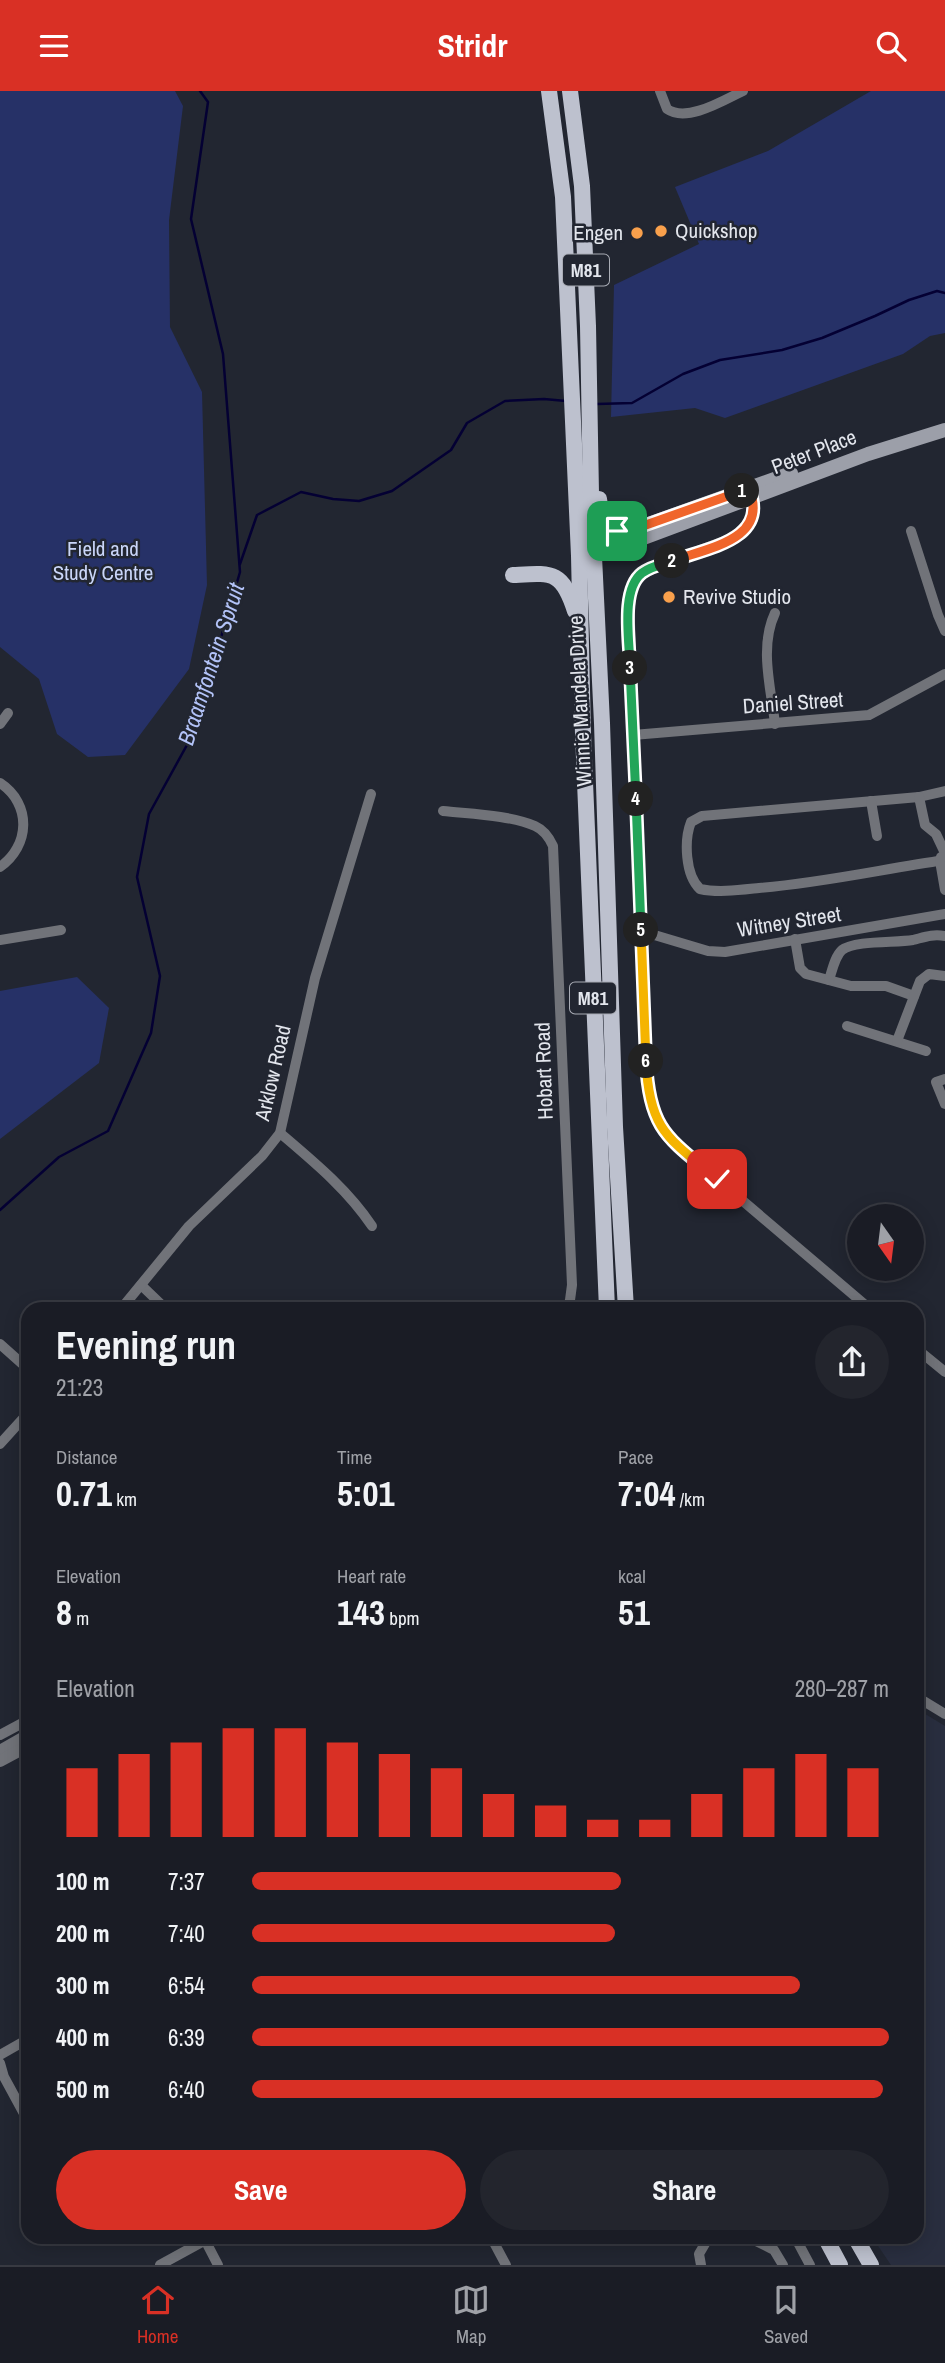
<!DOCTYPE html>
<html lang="en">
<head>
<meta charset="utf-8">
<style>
	:root { --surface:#1a1c25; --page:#23252d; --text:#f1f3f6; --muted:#9fa1a7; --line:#383a42; --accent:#d93025 }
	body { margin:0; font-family:"Archivo Narrow",sans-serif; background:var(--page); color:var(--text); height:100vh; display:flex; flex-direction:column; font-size:26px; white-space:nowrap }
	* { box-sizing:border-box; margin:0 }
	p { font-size:23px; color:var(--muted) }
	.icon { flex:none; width:38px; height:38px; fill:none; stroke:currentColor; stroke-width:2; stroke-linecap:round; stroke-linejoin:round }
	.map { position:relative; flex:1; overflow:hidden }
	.panel { position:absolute; left:21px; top:1211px; width:903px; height:942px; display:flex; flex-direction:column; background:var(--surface); border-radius:21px; box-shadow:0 4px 18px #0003,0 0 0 2px var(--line) }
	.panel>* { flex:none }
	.needle { width:46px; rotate:166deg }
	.controls { position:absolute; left:847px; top:1113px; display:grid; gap:14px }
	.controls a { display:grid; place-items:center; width:77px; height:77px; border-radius:50%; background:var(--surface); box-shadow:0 4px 18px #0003,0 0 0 2px var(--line); font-size:35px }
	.pin { position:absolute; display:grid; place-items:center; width:60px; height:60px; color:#fff; margin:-30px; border-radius:14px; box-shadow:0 4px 10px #0006 }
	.km { position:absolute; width:35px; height:35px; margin:-18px; border-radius:50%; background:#222; color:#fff; font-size:19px; line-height:35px; text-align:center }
	.round { display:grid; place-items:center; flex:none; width:74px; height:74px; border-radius:37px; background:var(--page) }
	.head { display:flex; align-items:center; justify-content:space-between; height:119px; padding:0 35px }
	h1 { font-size:38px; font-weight:800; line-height:52px }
	.metrics { display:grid; grid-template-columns:repeat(3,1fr); gap:10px; height:119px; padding:7px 35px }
	.metrics div { display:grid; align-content:center }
	.metrics b { font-size:35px; font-weight:800 }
	.metrics small { font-size:19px; font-weight:400 }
	.metrics p { font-size:19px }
	.chart { height:196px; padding:14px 35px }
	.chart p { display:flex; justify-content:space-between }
	.chart svg { width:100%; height:126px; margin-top:7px; stroke:var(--accent); stroke-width:6 }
	.button { display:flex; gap:14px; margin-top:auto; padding:14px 35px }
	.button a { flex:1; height:80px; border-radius:42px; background:var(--accent); color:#fff; font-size:28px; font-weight:800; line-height:80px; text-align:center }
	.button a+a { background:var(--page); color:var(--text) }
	ul { padding:0 35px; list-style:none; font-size:23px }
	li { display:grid; grid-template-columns:112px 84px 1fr; align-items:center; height:52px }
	li i { height:18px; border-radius:9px; background:var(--accent) }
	header { display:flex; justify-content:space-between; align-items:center; height:91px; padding:0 35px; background:var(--accent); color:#fff; font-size:32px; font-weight:800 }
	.dock { display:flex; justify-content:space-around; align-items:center; height:98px; border-top:2px solid var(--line); background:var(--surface); font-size:19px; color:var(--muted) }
	.dock a { display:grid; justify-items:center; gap:4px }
	.dock .on { color:var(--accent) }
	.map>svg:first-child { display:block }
	.built { fill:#292e3f }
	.green { fill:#263167 }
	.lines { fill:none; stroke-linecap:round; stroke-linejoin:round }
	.stream { stroke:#040033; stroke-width:2.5 }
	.minor { stroke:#717379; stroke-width:10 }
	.tertiary { stroke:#717379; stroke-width:12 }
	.secondary { stroke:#9c9fa9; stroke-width:14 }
	.primary { stroke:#bdc1ce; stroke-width:16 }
	.split-1-casing { stroke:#fff; stroke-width:14 }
	.split-2-casing { stroke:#fff; stroke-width:14 }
	.split-3-casing { stroke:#fff; stroke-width:14 }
	.split-4-casing { stroke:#fff; stroke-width:14 }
	.split-5-casing { stroke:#fff; stroke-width:14 }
	.split-6-casing { stroke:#fff; stroke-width:14 }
	.split-7-casing { stroke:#fff; stroke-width:14 }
	.split-1 { stroke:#f0652b; stroke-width:9 }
	.split-2 { stroke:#f0652b; stroke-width:9 }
	.split-3 { stroke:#22a559; stroke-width:9 }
	.split-4 { stroke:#22a559; stroke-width:9 }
	.split-5 { stroke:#22a559; stroke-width:9 }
	.split-6 { stroke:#f5b400; stroke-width:9 }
	.split-7 { stroke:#f5b400; stroke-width:9 }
	.poi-dot { fill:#f9a04c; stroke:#222631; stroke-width:2.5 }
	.labels { text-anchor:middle; stroke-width:5; stroke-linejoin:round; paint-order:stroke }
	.shield { fill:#222631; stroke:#a9acb5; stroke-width:2 }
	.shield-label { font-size:19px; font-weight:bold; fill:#e3e6ed }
	.poi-label { font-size:21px; fill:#e3e6ed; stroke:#222631; text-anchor:start }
	.street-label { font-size:21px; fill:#e3e6ed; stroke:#222631 }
	.park-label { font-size:21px; fill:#cad6f9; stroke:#222631 }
	.water-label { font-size:23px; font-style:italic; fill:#b3c3f8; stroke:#222631 }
</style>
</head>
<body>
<header><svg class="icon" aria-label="menu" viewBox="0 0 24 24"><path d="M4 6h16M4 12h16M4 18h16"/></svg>Stridr<svg class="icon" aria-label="search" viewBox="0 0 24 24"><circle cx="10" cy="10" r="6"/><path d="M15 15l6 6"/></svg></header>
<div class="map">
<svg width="945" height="2174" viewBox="0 0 945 2174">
	<rect width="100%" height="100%" fill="#222631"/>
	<polygon class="built" points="917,1618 945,1635 945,2174 891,2174 872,2146 917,2146"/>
	<g class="green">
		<polygon points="0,0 175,0 183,15 169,129 170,236 202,301 207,494 189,578 125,664 88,666 57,643 39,588 0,556"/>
		<polygon points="871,0 945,0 945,242 930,245 903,263 725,327 695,317 611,326 614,194 699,153 675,96 768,60"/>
		<polygon points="77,886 109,917 99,972 0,1048 0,900"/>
	</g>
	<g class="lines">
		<g class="stream">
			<polyline points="597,313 632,312 683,283 720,269 782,259 822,247 875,225 909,209 937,200 945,202"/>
			<polyline points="240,473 257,424 301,401 333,408 359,410 392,400 451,359 467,332 505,310 544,308 566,310"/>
			<polyline points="0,1119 59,1066 108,1040 151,942 160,885 137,786 149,723 193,643 240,481 223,263 191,128 208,11 200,0"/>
		</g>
		<g class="minor">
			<path d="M660 0 667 18C687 32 724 9 743 0"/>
			<path d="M750 402C755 416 753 432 743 443L647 479 635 489 629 505 647 995 656 1028 677 1054 870 1218"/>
			<polyline points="911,440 938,524 945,540"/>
			<path d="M775 522C759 556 771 597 775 633"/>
			<polyline points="0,633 8,622"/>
			<polyline points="633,644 869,624 945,583"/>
			<path d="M0 692C32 713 30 755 0 776"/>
			<path d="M945 700 919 706 702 725 691 731C684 749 685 784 700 798 718 802 740 799 759 797 822 792 883 778 945 769"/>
			<polyline points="919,706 925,734 936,743 945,762"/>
			<polyline points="871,710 877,745"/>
			<path d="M443 720C470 723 510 724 535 735 544 739 549 746 553 755L572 1194 570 1209 567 1218"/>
			<polyline points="941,766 940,770 945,799"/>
			<polyline points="641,840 708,860 725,861 945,823"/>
			<polyline points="795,848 800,877 806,883 851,895 886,895 914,905"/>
			<polyline points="0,849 61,839"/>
			<path d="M829 889C832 880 835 865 842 859 855 849 896 852 913 849 925 846 932 843 945 845"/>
			<polyline points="847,935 926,960"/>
			<polyline points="897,950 920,890 929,883 945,885"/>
			<polyline points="945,988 936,991 945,1013"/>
			<path d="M280 1042C314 1071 347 1098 372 1135"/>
			<polyline points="141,1194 166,1218"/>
			<polyline points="121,1218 189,1135 262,1065 280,1042 315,887 371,703"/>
			<polyline points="0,1253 28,1278"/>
			<polyline points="917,1258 945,1281"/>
			<polyline points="0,1353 28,1322"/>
			<polyline points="917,1606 945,1623"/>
			<polyline points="0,1644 28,1629"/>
			<polyline points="0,1964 28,1948"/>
			<polyline points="0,1972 4,1986 28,2030"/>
			<polyline points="491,2146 506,2174"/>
			<polyline points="748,2146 774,2159 783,2174"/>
			<polyline points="795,2146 810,2174"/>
			<polyline points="205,2149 218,2174"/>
			<polyline points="160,2174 211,2146"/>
			<polyline points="701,2174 699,2163 706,2151 715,2146"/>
		</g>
		<g class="tertiary">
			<polyline points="0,1660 28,1644"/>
			<polyline points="0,1670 28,1655"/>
		</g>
		<g class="secondary">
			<polyline points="585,451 626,441 791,382"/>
			<polyline points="583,465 633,451 868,363 945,339"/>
		</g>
		<g class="primary">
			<polyline points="549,0 563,106 579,465 583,643 607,1218"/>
			<polyline points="570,0 582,95 588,235 591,403 602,632 615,1036 626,1218"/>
			<path d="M599 408C602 428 603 440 626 441"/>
			<path d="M513 484C552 482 562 479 575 520"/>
			<polyline points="825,2146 840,2174"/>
			<polyline points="855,2146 871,2174"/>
		</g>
	</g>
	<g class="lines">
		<defs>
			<polyline id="split-1" points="617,440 626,441 742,400"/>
			<path id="split-2" d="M672 470C707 457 770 449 749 398L742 400"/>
			<path id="split-3" d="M630 577C630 552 620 499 642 482 650 476 662 473 672 470"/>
			<polyline id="split-4" points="630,577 636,708"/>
			<polyline id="split-5" points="636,708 641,839"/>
			<polyline id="split-6" points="641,839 646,970"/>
			<path id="split-7" d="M646 970C649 1039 668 1047 717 1088"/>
		</defs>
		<use href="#split-1" class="split-1-casing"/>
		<use href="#split-2" class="split-2-casing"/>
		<use href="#split-3" class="split-3-casing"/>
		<use href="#split-4" class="split-4-casing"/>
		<use href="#split-5" class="split-5-casing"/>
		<use href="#split-6" class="split-6-casing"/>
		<use href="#split-7" class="split-7-casing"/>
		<use href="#split-1" class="split-1"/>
		<use href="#split-2" class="split-2"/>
		<use href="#split-3" class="split-3"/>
		<use href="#split-4" class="split-4"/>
		<use href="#split-5" class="split-5"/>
		<use href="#split-6" class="split-6"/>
		<use href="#split-7" class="split-7"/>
	</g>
	<g class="poi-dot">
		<circle cx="661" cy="140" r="7"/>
		<circle cx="637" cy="142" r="7"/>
		<circle cx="669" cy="506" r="7"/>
	</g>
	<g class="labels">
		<g class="shield">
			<rect x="563" y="163.5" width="46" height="31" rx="5"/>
			<rect x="570" y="891.5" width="46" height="31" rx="5"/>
		</g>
		<g class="shield-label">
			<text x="586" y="186">M81</text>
			<text x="593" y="914">M81</text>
		</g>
		<g class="poi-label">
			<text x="675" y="147">Quickshop</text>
			<text x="623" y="149" text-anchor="end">Engen</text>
			<text x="683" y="513">Revive Studio</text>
		</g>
		<g class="street-label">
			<text transform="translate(814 361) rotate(-21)" y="7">Peter Place</text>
			<text transform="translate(580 610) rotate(-93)" y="7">Winnie Mandela Drive</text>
			<text transform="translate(793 612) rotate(-4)" y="7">Daniel Street</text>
			<text transform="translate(789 831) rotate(-9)" y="7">Witney Street</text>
			<text transform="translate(544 980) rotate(-92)" y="7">Hobart Road</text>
			<text transform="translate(273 982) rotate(-77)" y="7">Arklow Road</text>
		</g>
		<g class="park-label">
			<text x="103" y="465">Field and<tspan x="103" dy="24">Study Centre</tspan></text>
		</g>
		<g class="water-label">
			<text transform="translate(211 573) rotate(-72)" y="8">Braamfontein Spruit</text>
		</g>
	</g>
</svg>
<div class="controls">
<a><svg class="needle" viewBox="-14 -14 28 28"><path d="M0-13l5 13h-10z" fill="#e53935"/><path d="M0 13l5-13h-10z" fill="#9fa1a7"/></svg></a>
</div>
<div class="pin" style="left:617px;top:440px;background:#1e9e55"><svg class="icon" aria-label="arrive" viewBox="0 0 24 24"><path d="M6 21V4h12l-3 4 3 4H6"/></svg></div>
<div class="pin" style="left:717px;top:1088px;background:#d93025"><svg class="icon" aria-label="check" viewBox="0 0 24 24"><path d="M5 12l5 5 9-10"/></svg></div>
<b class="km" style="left:742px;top:400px">1</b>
<b class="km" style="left:672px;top:470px">2</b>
<b class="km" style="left:630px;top:577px">3</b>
<b class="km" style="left:636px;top:708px">4</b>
<b class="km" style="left:641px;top:839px">5</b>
<b class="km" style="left:646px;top:970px">6</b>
<section class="panel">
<div class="head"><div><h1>Evening run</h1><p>21:23</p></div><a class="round"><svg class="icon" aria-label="share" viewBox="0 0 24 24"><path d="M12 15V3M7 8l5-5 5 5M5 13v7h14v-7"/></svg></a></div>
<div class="metrics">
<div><p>Distance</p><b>0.71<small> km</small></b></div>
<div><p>Time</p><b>5:01</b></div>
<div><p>Pace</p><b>7:04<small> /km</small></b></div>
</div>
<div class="metrics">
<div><p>Elevation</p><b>8<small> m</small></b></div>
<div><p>Heart rate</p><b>143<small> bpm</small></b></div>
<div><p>kcal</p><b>51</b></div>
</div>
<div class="chart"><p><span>Elevation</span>280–287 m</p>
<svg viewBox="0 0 160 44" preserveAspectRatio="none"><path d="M5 44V20M15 44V15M25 44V11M35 44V6M45 44V6M55 44V11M65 44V15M75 44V20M85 44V29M95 44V33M105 44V38M115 44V38M125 44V29M135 44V20M145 44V15M155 44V20"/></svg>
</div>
<ul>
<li><b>100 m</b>7:37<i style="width:58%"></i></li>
<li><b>200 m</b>7:40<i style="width:57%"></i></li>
<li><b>300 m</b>6:54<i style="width:86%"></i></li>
<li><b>400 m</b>6:39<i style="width:100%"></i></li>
<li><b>500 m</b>6:40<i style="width:99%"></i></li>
</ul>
<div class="button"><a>Save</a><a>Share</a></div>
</section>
</div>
<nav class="dock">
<a class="on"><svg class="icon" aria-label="home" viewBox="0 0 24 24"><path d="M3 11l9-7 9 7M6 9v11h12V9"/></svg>Home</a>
<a><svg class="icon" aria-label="map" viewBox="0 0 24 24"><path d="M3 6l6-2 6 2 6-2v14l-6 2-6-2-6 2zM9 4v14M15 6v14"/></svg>Map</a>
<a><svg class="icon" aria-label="saved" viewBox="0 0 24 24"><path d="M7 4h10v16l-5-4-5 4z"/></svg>Saved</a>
</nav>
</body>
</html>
